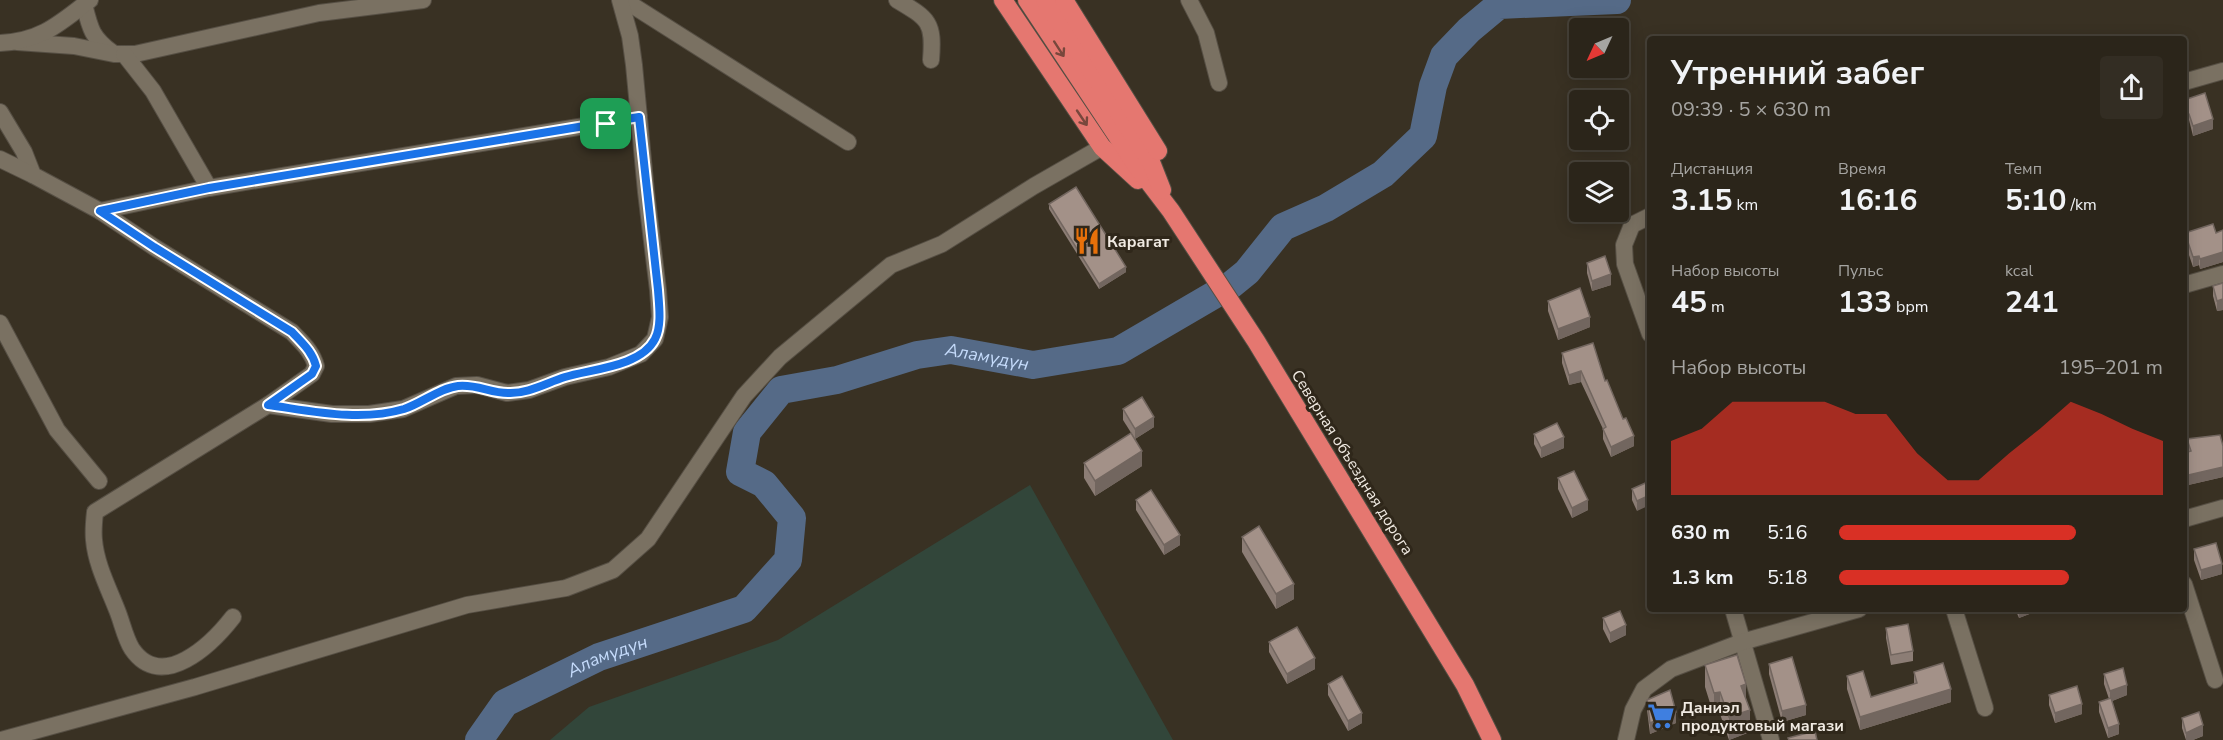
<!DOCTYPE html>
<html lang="ru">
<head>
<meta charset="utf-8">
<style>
	:root { --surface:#2b251a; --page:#332d23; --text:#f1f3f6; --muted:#a6a5a2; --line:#474239; --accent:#d93025 }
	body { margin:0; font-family:"Nunito Sans",sans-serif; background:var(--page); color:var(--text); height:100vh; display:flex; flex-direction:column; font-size:22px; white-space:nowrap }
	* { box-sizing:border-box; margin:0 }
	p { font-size:20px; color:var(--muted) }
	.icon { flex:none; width:33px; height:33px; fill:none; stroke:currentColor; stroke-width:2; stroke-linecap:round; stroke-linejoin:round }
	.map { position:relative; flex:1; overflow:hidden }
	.sheet { position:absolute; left:1647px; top:36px; width:540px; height:576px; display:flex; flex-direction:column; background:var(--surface); border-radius:6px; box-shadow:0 3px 15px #0003,0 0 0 2px var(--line) }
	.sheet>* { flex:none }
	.needle { width:39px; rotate:226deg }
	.controls { position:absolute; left:1569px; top:18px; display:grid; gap:12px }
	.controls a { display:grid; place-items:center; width:60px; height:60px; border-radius:6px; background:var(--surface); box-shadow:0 3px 15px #0003,0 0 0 2px var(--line); font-size:30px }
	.pin { position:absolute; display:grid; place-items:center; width:51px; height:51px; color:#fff; margin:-26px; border-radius:12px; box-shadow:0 3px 9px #0006 }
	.round { display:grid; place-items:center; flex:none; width:63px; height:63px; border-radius:6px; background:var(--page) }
	.headline { display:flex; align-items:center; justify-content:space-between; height:102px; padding:0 24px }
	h1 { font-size:33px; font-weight:700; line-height:45px }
	.metrics { display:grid; grid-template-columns:repeat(3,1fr); gap:9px; height:102px; padding:6px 24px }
	.metrics div { display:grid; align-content:center }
	.metrics b { font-size:30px; font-weight:700 }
	.metrics small { font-size:16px; font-weight:400 }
	.metrics p { font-size:16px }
	.chart { height:168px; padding:12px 24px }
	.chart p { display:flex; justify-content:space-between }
	.chart svg { width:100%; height:108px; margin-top:6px; fill:var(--accent); opacity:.7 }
	ul { padding:0 24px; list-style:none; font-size:20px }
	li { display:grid; grid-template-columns:96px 72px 1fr; align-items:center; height:45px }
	li i { height:15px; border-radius:8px; background:var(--accent) }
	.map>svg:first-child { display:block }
	.green { fill:#32463a }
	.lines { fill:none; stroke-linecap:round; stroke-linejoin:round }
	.river { stroke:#556a87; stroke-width:28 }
	.minor-casing { stroke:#564f44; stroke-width:18 }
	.highway-casing { stroke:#564f44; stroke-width:20 }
	.minor { stroke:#7a7162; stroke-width:16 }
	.highway { stroke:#e57770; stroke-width:18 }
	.wall { fill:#8c7d75 }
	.shaded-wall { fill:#72665f }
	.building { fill:#a39188; stroke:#72665f; stroke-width:1.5 }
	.oneway { stroke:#78473c }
	.route-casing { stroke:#fff; stroke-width:12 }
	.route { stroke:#1a73e8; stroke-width:8 }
	.labels { text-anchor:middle; stroke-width:6; stroke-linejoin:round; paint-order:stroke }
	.poi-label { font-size:16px; font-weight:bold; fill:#f0eae2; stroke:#2f271a; text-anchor:start }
	.street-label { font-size:16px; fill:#f0eae2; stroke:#2f271a }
	.water-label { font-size:18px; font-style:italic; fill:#c5dbfb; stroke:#2f271a }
</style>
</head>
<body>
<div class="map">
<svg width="2223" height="740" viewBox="0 0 2223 740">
	<rect width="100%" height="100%" fill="#393123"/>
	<polygon class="green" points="1030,485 1173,740 550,740 589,707 778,640"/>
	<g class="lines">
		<path class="river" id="s1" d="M479 740 505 703 599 657 744 609 788 560 792 518 764 484 740 472 747 432 781 390 837 380 917 355 951 350 1033 365 1118 351 1231 285 1247 272 1283 227 1326 208 1383 174 1423 136 1433 86 1444 56 1469 30 1499 5 1617 0"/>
		<defs>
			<g id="minor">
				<polyline points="624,0 848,142"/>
				<path d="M897 0C929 19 934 22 931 60"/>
				<polyline points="1189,0 1206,33 1219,83"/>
				<path d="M84 4C90 29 92 38 113 53"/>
				<polyline points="17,42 74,46 114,54 135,54 319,13 423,0"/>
				<path d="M0 43C41 41 59 24 90 0"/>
				<polyline points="124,54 153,91 209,188 639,117"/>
				<polyline points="2184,82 2223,71"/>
				<polyline points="0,112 24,152 33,175 100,211 209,188"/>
				<polyline points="0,159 33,175"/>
				<path d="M100 211 154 247 292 332C302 343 312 351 316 366L312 374 268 405"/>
				<polyline points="1650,216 1632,225 1624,245 1625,264 1650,334"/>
				<polyline points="2184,285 2223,274"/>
				<polyline points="0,323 57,430 99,481"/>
				<polyline points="2184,519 2223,508"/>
				<polyline points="2184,584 2215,680"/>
				<polyline points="1733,609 1771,740"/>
				<polyline points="1954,609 1985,708"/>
				<path d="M233 617C212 644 162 693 132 649 125 638 122 622 117 610 108 587 96 564 94 540 93 531 94 521 95 512L268 405 332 414H369L403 409 456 386 477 385 507 393 529 390 565 377 609 367 641 354 655 339 660 317 658 290 646 192 634 65 630 36 620 0"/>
				<polyline points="1,740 195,687 467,605 566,588 613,570 648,539 744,396 780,357 891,265 942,244 1034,186 1102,147"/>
				<polyline points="1626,740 1633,710 1644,689 1671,669 1742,642 1859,609"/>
			</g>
			<g id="highway">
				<polyline points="1003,0 1102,147 1138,180"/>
				<polyline points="1027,0 1139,169 1171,211 1256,341 1465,685 1492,740"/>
				<polyline points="1045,0 1151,162 1162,190"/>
				<polyline points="1064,0 1158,151"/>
			</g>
		</defs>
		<use href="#minor" class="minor-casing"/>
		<use href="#highway" class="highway-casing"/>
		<use href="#minor" class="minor"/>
		<use href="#highway" class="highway"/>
	</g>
	<g class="wall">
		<polygon points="2184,100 2213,129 2193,136"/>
		<polygon points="1049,204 1126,272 1099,289 1049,209"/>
		<polygon points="2223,230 2223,262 2200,269 2199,265 2193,267 2185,243 2185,233 2216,233"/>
		<polygon points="1587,263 1611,285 1592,291 1587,273"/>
		<polygon points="2223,283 2223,310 2217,311 2213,296 2213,286"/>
		<polygon points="1548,301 1590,327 1558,340 1548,311"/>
		<polygon points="1562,353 1605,381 1634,446 1611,457 1603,439 1603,429 1581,382 1569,385 1562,363"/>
		<polygon points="1123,409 1154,427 1135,439 1123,420"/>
		<polygon points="1534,434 1564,448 1541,458 1534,444"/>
		<polygon points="2187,439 2223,446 2223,477 2184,486 2188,452"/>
		<polygon points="1084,463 1142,466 1095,496 1084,478"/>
		<polygon points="1558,478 1588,510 1572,518 1558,489"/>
		<polygon points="1650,481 1637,511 1632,500 1632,489"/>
		<polygon points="1136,500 1180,545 1164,555 1136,510"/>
		<polygon points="1650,519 1650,545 1646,531 1646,520"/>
		<polygon points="1242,537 1294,599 1276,609 1242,552"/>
		<polygon points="2194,549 2222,574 2201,580 2194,560"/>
		<polygon points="2015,609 2037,609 2037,611 2019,618"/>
		<polygon points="1603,618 1626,635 1610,643 1603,629"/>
		<polygon points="1886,628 1913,651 1913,661 1891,665 1886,638"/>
		<polygon points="1269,642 1315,669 1287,684 1269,652"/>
		<polygon points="1769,664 1806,715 1782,722 1769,674"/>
		<polygon points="1705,665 1746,699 1750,732 1729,740 1720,714 1714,716 1705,687"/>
		<polygon points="1914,672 1951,702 1860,730 1847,689 1847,676 1871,697 1914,684"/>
		<polygon points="2104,674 2127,695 2112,701 2119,734 2108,738 2099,712 2099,702 2109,699 2104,684"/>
		<polygon points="1328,684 1362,723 1348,731 1328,695"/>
		<polygon points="2049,695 2082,714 2055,723 2049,705"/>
		<polygon points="1647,700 1676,723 1650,734 1647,710"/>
		<polygon points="2182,718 2203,736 2193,740 2186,740 2182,728"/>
	</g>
	<g class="shaded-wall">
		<polygon points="2189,114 2189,124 2184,126 2184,115"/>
		<polygon points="2213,119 2213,129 2193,136 2193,126"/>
		<polygon points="2223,252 2223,262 2200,269 2200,259"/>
		<polygon points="2199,256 2199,265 2193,267 2193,257"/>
		<polygon points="1126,267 1126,272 1099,289 1099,284"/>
		<polygon points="1611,274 1611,285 1592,291 1592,281"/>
		<polygon points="2223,299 2223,310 2217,311 2217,301"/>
		<polygon points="1590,317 1590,327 1558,340 1558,329"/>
		<polygon points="1581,371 1581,382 1569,385 1569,375"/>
		<polygon points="1154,417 1154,427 1135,439 1135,429"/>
		<polygon points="1634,436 1634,446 1611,457 1611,447"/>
		<polygon points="1564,437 1564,448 1541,458 1541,448"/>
		<polygon points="1142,451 1142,466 1095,496 1095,481"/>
		<polygon points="2223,467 2223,477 2184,486 2184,476"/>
		<polygon points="1650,495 1650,505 1637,511 1637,501"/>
		<polygon points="1588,500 1588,510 1572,518 1572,508"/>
		<polygon points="1180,535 1180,545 1164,555 1164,545"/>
		<polygon points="2222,564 2222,574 2201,580 2201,570"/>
		<polygon points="1294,584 1294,599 1276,609 1276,594"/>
		<polygon points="2022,609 2037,609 2037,611 2019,618 2019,610"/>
		<polygon points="2099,609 2112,609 2099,614"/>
		<polygon points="1626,625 1626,635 1610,643 1610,633"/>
		<polygon points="1315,658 1315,669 1287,684 1287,674"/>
		<polygon points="1746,684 1746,707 1741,686"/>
		<polygon points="2127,685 2127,695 2110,702 2110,691"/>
		<polygon points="1951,689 1951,702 1860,730 1860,717"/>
		<polygon points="1720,692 1720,714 1714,716 1714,693"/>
		<polygon points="2082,704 2082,714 2055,723 2055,713"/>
		<polygon points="1806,705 1806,715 1782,722 1782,711"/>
		<polygon points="1750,710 1750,732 1729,740 1729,717"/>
		<polygon points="1676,712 1676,723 1650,734 1650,723"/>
		<polygon points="1362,713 1362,723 1348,731 1348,721"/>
		<polygon points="2119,724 2119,734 2108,738 2108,728"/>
		<polygon points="2203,725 2203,736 2193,740 2186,740 2186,733"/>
	</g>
	<g class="building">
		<polygon points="2205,93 2213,119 2193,126 2189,114 2184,115 2184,100"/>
		<polygon points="1076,187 1126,267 1099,284 1049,204"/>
		<polygon points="2213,224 2216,233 2223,230 2223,252 2200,259 2199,256 2193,257 2185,233"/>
		<polygon points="1605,256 1611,274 1592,281 1587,263"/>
		<polygon points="2223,283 2223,299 2217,301 2213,286"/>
		<polygon points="1580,288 1590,317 1558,329 1548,301"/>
		<polygon points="1593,343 1605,381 1607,380 1623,419 1626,418 1634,436 1611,447 1603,429 1606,427 1581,371 1569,375 1562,353"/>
		<polygon points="1142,397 1154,417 1135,429 1123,409"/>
		<polygon points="1557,423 1564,437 1541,448 1534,434"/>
		<polygon points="1131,433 1142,451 1095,481 1084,463"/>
		<polygon points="2220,435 2223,446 2223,467 2184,476 2184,453 2191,451 2187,439"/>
		<polygon points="1574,471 1588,500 1572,508 1558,478"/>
		<polygon points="1650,481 1650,495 1637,501 1632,489"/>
		<polygon points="1151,490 1180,535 1164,545 1136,500"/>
		<polygon points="1650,519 1650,535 1646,520"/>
		<polygon points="1259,526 1294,584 1276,594 1242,537"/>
		<polygon points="2216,543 2222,564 2201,570 2194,549"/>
		<polygon points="1620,611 1626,625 1610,633 1603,618"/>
		<polygon points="1908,624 1913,651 1891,655 1886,628"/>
		<polygon points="1297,627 1315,658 1287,674 1269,642"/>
		<polygon points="1737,655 1746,684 1741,686 1750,710 1729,717 1720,692 1714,693 1705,665"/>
		<polygon points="1792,657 1806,705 1782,711 1769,664"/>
		<polygon points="1943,663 1951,689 1860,717 1847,676 1863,671 1871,697 1917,683 1914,672"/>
		<polygon points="2123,668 2127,685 2110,691 2104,674"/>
		<polygon points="1342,676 1362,713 1348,721 1328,684"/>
		<polygon points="2077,686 2082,704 2055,713 2049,695"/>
		<polygon points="1670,690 1676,712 1650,723 1647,700"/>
		<polygon points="2111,698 2119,724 2108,728 2099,702"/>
		<polygon points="2199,712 2203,725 2186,733 2182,718"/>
		<polygon points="1815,731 1817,740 1789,740 1788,738"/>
	</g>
	<defs><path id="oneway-shaft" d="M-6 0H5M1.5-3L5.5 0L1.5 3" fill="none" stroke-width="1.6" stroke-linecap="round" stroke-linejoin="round" transform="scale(1.5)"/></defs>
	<g class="oneway">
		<use href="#oneway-shaft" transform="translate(1059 49) rotate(57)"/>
		<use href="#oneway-shaft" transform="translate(1082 118) rotate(56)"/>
	</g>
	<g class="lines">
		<defs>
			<path id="route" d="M639 117 658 290C659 305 662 326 655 339 641 367 590 369 565 377 546 383 528 394 508 393 490 393 477 384 458 386 440 388 422 403 404 409 360 422 312 411 268 405L312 374 316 366C312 351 302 343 292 332L154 247 100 211 209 188Z"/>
		</defs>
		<use href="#route" class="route-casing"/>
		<use href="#route" class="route"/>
	</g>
	<defs>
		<symbol id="restaurant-bare" viewBox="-9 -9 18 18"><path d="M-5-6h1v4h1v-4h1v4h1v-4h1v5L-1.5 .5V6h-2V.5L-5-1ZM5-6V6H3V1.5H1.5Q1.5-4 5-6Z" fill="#e8710a" stroke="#2f271a" stroke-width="2.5" paint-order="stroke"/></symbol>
		<symbol id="supermarket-bare" viewBox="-9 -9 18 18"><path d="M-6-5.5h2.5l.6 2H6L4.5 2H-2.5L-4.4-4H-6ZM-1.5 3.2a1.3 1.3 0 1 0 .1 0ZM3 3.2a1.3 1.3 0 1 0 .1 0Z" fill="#3f7fe0" stroke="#2f271a" stroke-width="2.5" paint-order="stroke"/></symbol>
	</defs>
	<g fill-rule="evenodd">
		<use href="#restaurant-bare" x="1068" y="222" width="38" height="38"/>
		<use href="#supermarket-bare" x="1642" y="697" width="38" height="38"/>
	</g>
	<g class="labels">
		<g class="poi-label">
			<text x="1107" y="247">Карагат</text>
			<text x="1681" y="713">Даниэл<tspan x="1681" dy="18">продуктовый магази</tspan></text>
		</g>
		<g class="street-label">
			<text transform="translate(1353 462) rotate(58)" y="6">Северная объездная дорога</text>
		</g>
		<g class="water-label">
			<text dy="6" stroke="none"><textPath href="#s1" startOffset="788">Аламүдүн</textPath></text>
			<text dy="6" stroke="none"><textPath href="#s1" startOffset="158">Аламүдүн</textPath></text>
		</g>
	</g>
</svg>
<div class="controls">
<a><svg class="needle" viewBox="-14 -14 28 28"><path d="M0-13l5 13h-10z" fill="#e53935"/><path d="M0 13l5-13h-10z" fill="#a6a5a2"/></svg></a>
<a><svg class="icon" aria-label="locate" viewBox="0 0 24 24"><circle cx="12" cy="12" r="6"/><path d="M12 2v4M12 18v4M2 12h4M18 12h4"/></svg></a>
<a><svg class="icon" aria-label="layers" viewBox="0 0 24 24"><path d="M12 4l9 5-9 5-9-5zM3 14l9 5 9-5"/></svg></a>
</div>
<div class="pin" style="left:606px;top:124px;background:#1e9e55"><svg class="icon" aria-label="arrive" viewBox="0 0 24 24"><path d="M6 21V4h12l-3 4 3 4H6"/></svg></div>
<section class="sheet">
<div class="headline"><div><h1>Утренний забег</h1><p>09:39 · 5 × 630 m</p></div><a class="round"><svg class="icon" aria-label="share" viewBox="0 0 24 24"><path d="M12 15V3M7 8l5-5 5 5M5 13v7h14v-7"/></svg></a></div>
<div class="metrics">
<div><p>Дистанция</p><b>3.15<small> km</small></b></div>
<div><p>Время</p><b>16:16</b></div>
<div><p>Темп</p><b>5:10<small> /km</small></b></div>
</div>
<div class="metrics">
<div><p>Набор высоты</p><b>45<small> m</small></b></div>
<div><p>Пульс</p><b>133<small> bpm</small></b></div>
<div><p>kcal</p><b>241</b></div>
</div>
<div class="chart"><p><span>Набор высоты</span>195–201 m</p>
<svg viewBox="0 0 160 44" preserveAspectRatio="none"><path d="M0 44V22L10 17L20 6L30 6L40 6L50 6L60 11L70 11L80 27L90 38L100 38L110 27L120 17L130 6L140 11L150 17L160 22V44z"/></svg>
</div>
<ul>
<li><b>630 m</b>5:16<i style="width:73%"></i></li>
<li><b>1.3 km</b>5:18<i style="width:71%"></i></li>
</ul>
</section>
</div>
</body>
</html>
